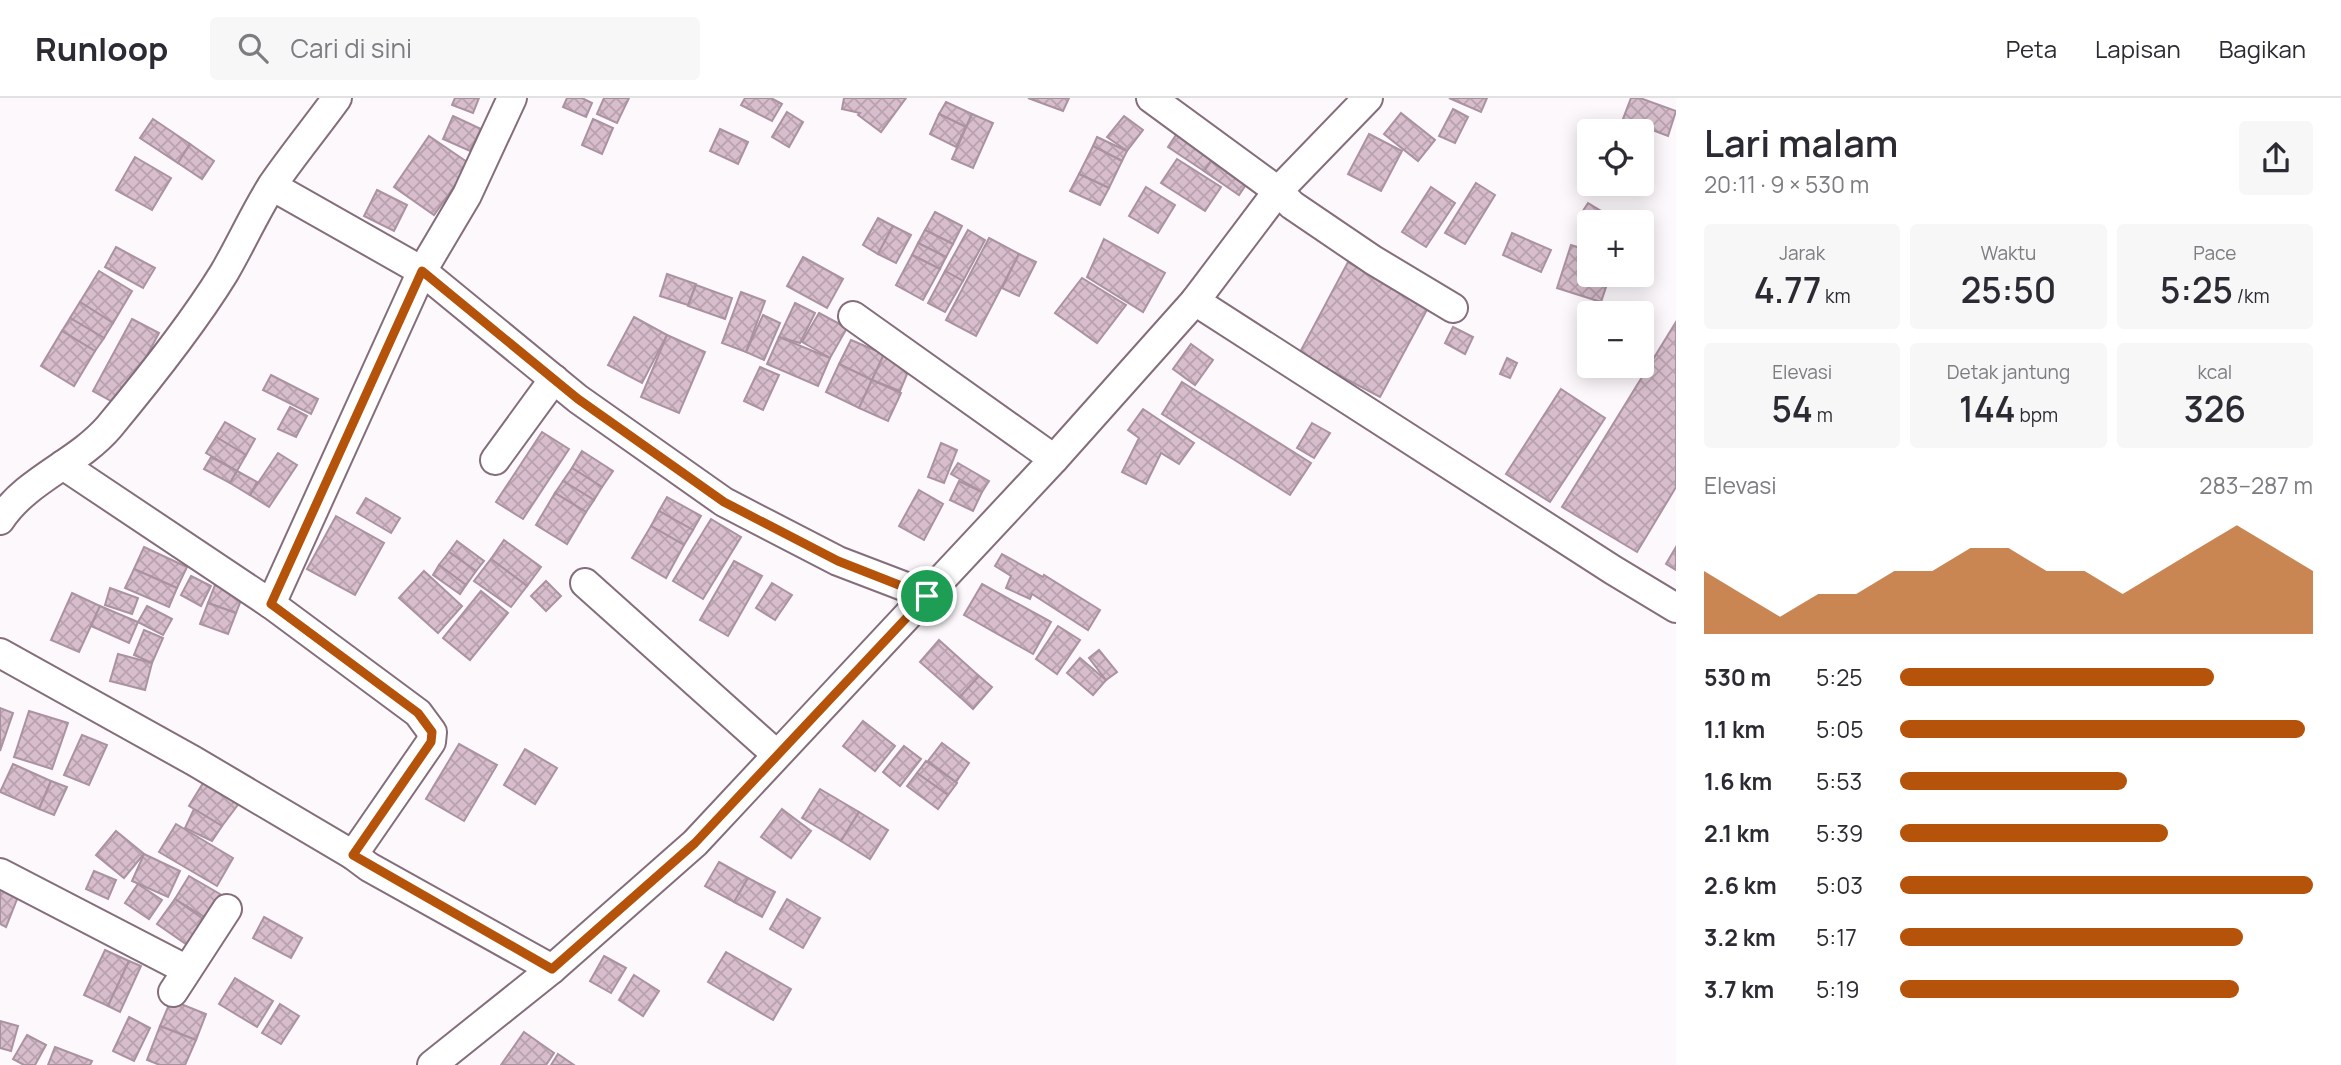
<!DOCTYPE html>
<html lang="id">
<head>
<meta charset="utf-8">
<style>
	:root { --surface:#fff; --page:#f7f7f7; --text:#2b2b33; --muted:#7c7c81; --line:#e1e1e2; --accent:#b45309 }
	body { margin:0; font-family:Manrope,sans-serif; background:var(--page); color:var(--text); height:100vh; display:flex; flex-direction:column; font-size:26px; white-space:nowrap }
	* { box-sizing:border-box; margin:0 }
	p { font-size:23px; color:var(--muted) }
	.icon { flex:none; width:38px; height:38px; fill:none; stroke:currentColor; stroke-width:2; stroke-linecap:round; stroke-linejoin:round }
	.map { position:relative; flex:1; overflow:hidden }
	.sheet { display:flex; flex-direction:column; background:var(--surface); width:665px }
	.sheet>* { flex:none }
	.fabs { position:absolute; left:1577px; top:21px; display:grid; gap:14px }
	.fabs a { display:grid; place-items:center; width:77px; height:77px; border-radius:7px; background:var(--surface); box-shadow:0 4px 18px #0003; font-size:35px }
	.pin { position:absolute; display:grid; place-items:center; width:60px; height:60px; color:#fff; margin:-30px; border:4px solid #fff; border-radius:50%; box-shadow:0 2px 7px #0007 }
	.round { display:grid; place-items:center; flex:none; width:74px; height:74px; border-radius:7px; background:var(--page) }
	.headline { display:flex; align-items:center; justify-content:space-between; height:119px; padding:0 28px }
	h1 { font-size:38px; font-weight:600; line-height:52px }
	.stats { display:grid; grid-template-columns:repeat(3,1fr); gap:10px; height:119px; padding:7px 28px }
	.stats div { display:grid; align-content:center; border-radius:7px; background:var(--page); text-align:center }
	.stats b { font-size:35px; font-weight:600 }
	.stats small { font-size:19px; font-weight:400 }
	.stats p { font-size:19px }
	.chart { height:196px; padding:14px 28px }
	.chart p { display:flex; justify-content:space-between }
	.chart svg { width:100%; height:126px; margin-top:7px; fill:var(--accent); opacity:.7 }
	ul { padding:0 28px; list-style:none; font-size:23px }
	li { display:grid; grid-template-columns:112px 84px 1fr; align-items:center; height:52px }
	li i { height:18px; border-radius:9px; background:var(--accent) }
	header { display:flex; align-items:center; gap:42px; box-sizing:border-box; height:98px; padding:0 35px; background:var(--surface); border-bottom:2px solid var(--line) }
	header strong { font-size:33px }
	nav { display:flex; gap:38px; margin-inline-start:auto; font-size:24px }
	.search { width:490px; height:63px; background:var(--page); display:flex; align-items:center; gap:18px; box-sizing:border-box; padding:0 24px; border-radius:7px; color:var(--muted); font-size:26px }
	main { display:flex; flex:1; min-height:0 }
	.map>svg:first-child { display:block }
	.building { fill:url(#building-cross-hatch); stroke:#aa92a0; stroke-width:2 }
	.lines { fill:none; stroke-linecap:round; stroke-linejoin:round }
	.minor-casing { stroke:#856e7b; stroke-width:32 }
	.minor { stroke:#fff; stroke-width:28 }
	.route-casing { stroke:#fff; stroke-width:14 }
	.route { stroke:#b45309; stroke-width:9 }
</style>
</head>
<body>
<header>
<strong>Runloop</strong>
<div class="search"><svg class="icon" aria-label="search" viewBox="0 0 24 24"><circle cx="10" cy="10" r="6"/><path d="M15 15l6 6"/></svg>Cari di sini</div>
<nav><a>Peta</a><a>Lapisan</a><a>Bagikan</a></nav>
</header>
<main>
<div class="map">
<svg width="1676" height="967" viewBox="0 0 1676 967">
	<defs>
		<pattern id="building-cross-hatch" width="8" height="8" patternUnits="userSpaceOnUse" patternTransform="scale(1.75)"><rect width="8" height="8" fill="#d8becc"/><path d="M0 0l8 8M0 8l8-8" fill="none" stroke="#b8a2ae"/></pattern>
	</defs>
	<rect width="100%" height="100%" fill="#fdf8fb"/>
	<g class="building">
		<polygon points="455,0 479,0 473,15 452,7"/>
		<polygon points="567,0 582,0 592,5 586,19 563,9"/>
		<polygon points="604,0 629,0 617,25 597,16"/>
		<polygon points="745,0 771,0 782,6 772,23 741,7"/>
		<polygon points="844,0 906,0 881,34 858,17 860,15 842,11"/>
		<polygon points="1028,0 1069,0 1063,13"/>
		<polygon points="1449,0 1487,0 1481,14"/>
		<polygon points="1631,0 1640,0 1676,13 1668,38 1623,21"/>
		<polygon points="946,4 972,16 966,29 939,16"/>
		<polygon points="1453,11 1468,19 1455,45 1439,38"/>
		<polygon points="787,14 803,24 789,49 772,39"/>
		<polygon points="1401,15 1435,42 1418,63 1384,36"/>
		<polygon points="939,16 966,29 956,49 930,36"/>
		<polygon points="972,16 993,25 973,70 952,61"/>
		<polygon points="453,18 481,31 470,53 443,41"/>
		<polygon points="1124,18 1143,32 1127,53 1107,39"/>
		<polygon points="153,21 190,46 178,65 140,40"/>
		<polygon points="593,21 613,30 602,56 582,47"/>
		<polygon points="1182,28 1219,53 1204,73 1168,49"/>
		<polygon points="720,31 748,44 738,66 710,53"/>
		<polygon points="1369,36 1402,53 1381,93 1348,76"/>
		<polygon points="429,38 470,66 434,117 394,89"/>
		<polygon points="1097,39 1127,53 1122,63 1093,48"/>
		<polygon points="190,46 214,63 202,81 178,65"/>
		<polygon points="1093,48 1122,63 1109,90 1079,76"/>
		<polygon points="1219,53 1253,76 1239,97 1204,73"/>
		<polygon points="135,59 171,80 152,112 116,92"/>
		<polygon points="1177,61 1221,89 1205,113 1161,85"/>
		<polygon points="1079,76 1109,90 1100,107 1070,93"/>
		<polygon points="1476,85 1495,97 1465,146 1445,135"/>
		<polygon points="1146,89 1175,107 1158,135 1129,118"/>
		<polygon points="1431,89 1455,105 1426,149 1402,134"/>
		<polygon points="377,92 407,107 394,133 364,118"/>
		<polygon points="1588,105 1616,122 1615,124 1589,125 1579,119"/>
		<polygon points="935,114 962,128 953,146 925,132"/>
		<polygon points="878,120 893,128 878,156 863,147"/>
		<polygon points="893,128 911,137 896,165 878,156"/>
		<polygon points="925,132 953,146 946,159 918,145"/>
		<polygon points="968,132 985,142 963,183 945,173"/>
		<polygon points="1512,135 1551,152 1541,174 1503,157"/>
		<polygon points="989,140 1019,156 976,238 946,222"/>
		<polygon points="1104,141 1165,175 1143,214 1087,179"/>
		<polygon points="918,145 946,159 940,171 912,157"/>
		<polygon points="1571,147 1589,153 1589,177 1610,177 1601,204 1557,190"/>
		<polygon points="116,149 155,170 143,190 105,169"/>
		<polygon points="1019,156 1036,164 1019,198 1002,190"/>
		<polygon points="912,157 940,171 923,202 896,187"/>
		<polygon points="803,159 843,181 827,210 787,188"/>
		<polygon points="1348,164 1429,208 1380,299 1299,256"/>
		<polygon points="99,173 132,193 113,225 80,204"/>
		<polygon points="945,173 963,183 945,214 928,205"/>
		<polygon points="667,176 696,186 688,207 660,198"/>
		<polygon points="1082,180 1126,207 1097,245 1055,215"/>
		<polygon points="696,187 732,200 725,221 688,208"/>
		<polygon points="741,194 765,203 746,254 722,245"/>
		<polygon points="80,204 113,225 104,240 70,220"/>
		<polygon points="795,205 815,215 800,245 779,239"/>
		<polygon points="819,215 847,230 830,260 802,244"/>
		<polygon points="763,217 780,225 764,262 746,254"/>
		<polygon points="634,219 667,237 642,285 608,267"/>
		<polygon points="70,220 104,240 95,253 62,233"/>
		<polygon points="132,221 159,235 120,308 93,293"/>
		<polygon points="1676,224 1676,389 1637,454 1562,409"/>
		<polygon points="1453,229 1473,239 1465,256 1445,245"/>
		<polygon points="62,233 95,253 74,288 41,268"/>
		<polygon points="667,237 705,254 679,315 641,299"/>
		<polygon points="779,239 830,260 818,288 767,266"/>
		<polygon points="851,242 884,256 872,282 839,266"/>
		<polygon points="1191,246 1213,262 1195,287 1173,271"/>
		<polygon points="884,256 910,269 900,293 872,282"/>
		<polygon points="1507,260 1517,265 1510,280 1500,276"/>
		<polygon points="839,266 872,282 859,310 826,294"/>
		<polygon points="760,269 779,277 763,312 744,303"/>
		<polygon points="271,277 318,301 311,316 263,292"/>
		<polygon points="872,282 901,295 888,323 859,310"/>
		<polygon points="1182,284 1311,365 1290,397 1162,316"/>
		<polygon points="1561,291 1605,320 1550,404 1506,376"/>
		<polygon points="290,309 307,318 296,339 278,331"/>
		<polygon points="1143,311 1194,345 1179,366 1161,355 1146,386 1122,374 1139,340 1128,332"/>
		<polygon points="225,324 255,341 246,357 216,339"/>
		<polygon points="1312,325 1330,335 1314,360 1297,350"/>
		<polygon points="542,334 569,351 523,421 496,404"/>
		<polygon points="216,339 246,357 237,373 206,355"/>
		<polygon points="941,345 957,352 944,385 928,379"/>
		<polygon points="582,353 613,373 602,389 572,370"/>
		<polygon points="278,355 297,367 269,409 250,397"/>
		<polygon points="211,359 237,373 230,385 204,371"/>
		<polygon points="958,365 989,383 982,394 951,376"/>
		<polygon points="572,370 602,389 594,402 563,383"/>
		<polygon points="237,373 257,384 250,397 230,385"/>
		<polygon points="563,383 594,402 586,414 555,395"/>
		<polygon points="959,383 982,394 973,413 950,402"/>
		<polygon points="919,392 943,406 924,442 899,428"/>
		<polygon points="555,395 586,414 567,446 536,427"/>
		<polygon points="667,399 701,418 693,432 659,413"/>
		<polygon points="366,400 400,420 391,435 357,415"/>
		<polygon points="659,413 693,432 684,447 651,428"/>
		<polygon points="336,418 384,445 355,497 307,471"/>
		<polygon points="711,421 741,439 703,501 673,483"/>
		<polygon points="651,428 684,447 666,480 632,460"/>
		<polygon points="504,442 541,469 527,488 491,461"/>
		<polygon points="457,443 484,463 476,473 449,454"/>
		<polygon points="144,449 187,469 177,490 134,471"/>
		<polygon points="1676,449 1676,472 1666,466"/>
		<polygon points="449,454 476,473 466,487 439,467"/>
		<polygon points="1002,456 1043,479 1044,477 1100,512 1088,532 1032,496 1030,501 1006,490 1011,478 995,468"/>
		<polygon points="491,461 527,488 511,509 474,483"/>
		<polygon points="734,463 762,478 728,538 700,522"/>
		<polygon points="439,467 466,487 460,496 433,477"/>
		<polygon points="134,471 177,490 169,509 125,490"/>
		<polygon points="424,473 462,508 438,535 399,500"/>
		<polygon points="191,478 211,488 201,508 181,497"/>
		<polygon points="546,483 561,498 546,513 531,498"/>
		<polygon points="772,485 792,497 775,522 756,510"/>
		<polygon points="982,486 1051,524 1033,556 964,517"/>
		<polygon points="215,487 243,497 236,515 208,505"/>
		<polygon points="110,490 138,500 132,516 105,507"/>
		<polygon points="481,493 508,515 470,562 443,540"/>
		<polygon points="72,495 100,508 79,554 51,542"/>
		<polygon points="208,505 236,515 228,536 200,526"/>
		<polygon points="100,508 138,524 129,545 91,528"/>
		<polygon points="147,508 172,521 163,537 138,524"/>
		<polygon points="1058,528 1080,542 1057,576 1036,561"/>
		<polygon points="144,532 163,540 152,565 134,557"/>
		<polygon points="939,542 979,578 960,599 920,564"/>
		<polygon points="1099,552 1117,574 1106,582 1089,560"/>
		<polygon points="118,556 152,565 145,592 110,583"/>
		<polygon points="1080,560 1106,582 1093,597 1067,575"/>
		<polygon points="979,578 992,589 973,611 960,599"/>
		<polygon points="0,610 13,615 0,653"/>
		<polygon points="29,613 68,625 52,671 14,659"/>
		<polygon points="863,623 895,648 875,673 843,648"/>
		<polygon points="82,637 107,647 89,687 64,677"/>
		<polygon points="942,645 969,665 956,684 928,663"/>
		<polygon points="459,646 497,667 464,723 426,701"/>
		<polygon points="904,648 921,661 900,688 883,674"/>
		<polygon points="525,651 557,670 535,706 504,687"/>
		<polygon points="926,663 957,685 948,697 917,675"/>
		<polygon points="13,666 51,683 39,711 0,694"/>
		<polygon points="917,675 948,697 938,711 907,688"/>
		<polygon points="205,682 240,704 222,728 189,708"/>
		<polygon points="51,683 67,689 54,717 39,711"/>
		<polygon points="820,691 859,714 841,743 802,720"/>
		<polygon points="194,711 222,728 212,743 185,730"/>
		<polygon points="782,711 811,733 791,760 761,739"/>
		<polygon points="859,714 888,732 870,761 841,743"/>
		<polygon points="176,726 233,760 217,788 159,754"/>
		<polygon points="116,733 144,756 124,780 96,757"/>
		<polygon points="144,756 180,773 168,799 132,783"/>
		<polygon points="719,764 748,780 734,804 705,788"/>
		<polygon points="94,773 116,782 108,801 86,791"/>
		<polygon points="189,778 220,796 206,820 175,801"/>
		<polygon points="748,780 775,794 762,819 734,804"/>
		<polygon points="0,783 21,791 6,829 0,826"/>
		<polygon points="138,786 162,802 149,821 125,805"/>
		<polygon points="175,801 213,828 196,853 157,826"/>
		<polygon points="787,801 820,820 803,850 770,831"/>
		<polygon points="264,819 302,840 291,860 253,840"/>
		<polygon points="105,852 129,863 108,908 84,897"/>
		<polygon points="726,854 791,891 773,922 708,884"/>
		<polygon points="604,858 626,870 611,895 590,883"/>
		<polygon points="129,863 141,868 120,914 108,908"/>
		<polygon points="634,877 659,893 643,918 619,902"/>
		<polygon points="235,880 273,903 257,929 219,906"/>
		<polygon points="171,902 206,916 196,942 160,928"/>
		<polygon points="280,906 299,918 281,946 262,935"/>
		<polygon points="129,919 150,930 134,963 113,953"/>
		<polygon points="0,923 18,928 11,953 0,950"/>
		<polygon points="160,928 196,942 185,967 160,967 147,962"/>
		<polygon points="524,934 554,955 546,967 501,967"/>
		<polygon points="27,937 46,947 35,967 24,967 13,961"/>
		<polygon points="55,949 92,963 90,967 48,967"/>
		<polygon points="558,956 574,967 551,967"/>
	</g>
	<g class="lines">
		<defs>
			<g id="minor">
				<polyline points="512,0 467,97 422,173 578,301 724,404 838,463 927,497"/>
				<polyline points="1151,0 1278,93 1292,107 1373,162 1453,210"/>
				<polyline points="1195,203 1613,472 1676,510"/>
				<polyline points="853,218 1054,361"/>
				<polyline points="495,362 554,281"/>
				<polyline points="63,367 271,506 418,615 432,634 431,644 353,757 369,769 552,871"/>
				<path d="M0 422C27 381 77 366 109 329 148 282 192 227 224 175 241 146 255 114 273 86 293 57 316 29 337 0"/>
				<polyline points="585,485 776,656"/>
				<polyline points="271,506 422,173 272,88"/>
				<polyline points="0,555 194,663 353,757"/>
				<polyline points="0,775 187,872"/>
				<polyline points="173,894 227,811"/>
				<polyline points="432,967 552,871 695,745 1054,361 1195,203 1278,93 1368,0"/>
			</g>
		</defs>
		<use href="#minor" class="minor-casing"/>
		<use href="#minor" class="minor"/>
	</g>
	<g class="lines">
		<defs>
			<polygon id="route" points="422,173 578,301 724,404 838,463 927,498 695,745 552,871 353,757 431,644 432,634 418,615 271,506"/>
		</defs>
		<use href="#route" class="route-casing"/>
		<use href="#route" class="route"/>
	</g>
</svg>
<div class="fabs">
<a><svg class="icon" aria-label="locate" viewBox="0 0 24 24"><circle cx="12" cy="12" r="6"/><path d="M12 2v4M12 18v4M2 12h4M18 12h4"/></svg></a>
<a>+</a>
<a>−</a>
</div>
<div class="pin" style="left:927px;top:498px;background:#1e9e55"><svg class="icon" aria-label="arrive" viewBox="0 0 24 24"><path d="M6 21V4h12l-3 4 3 4H6"/></svg></div>
</div>
<section class="sheet">
<div class="headline"><div><h1>Lari malam</h1><p>20:11 · 9 × 530 m</p></div><a class="round"><svg class="icon" aria-label="share" viewBox="0 0 24 24"><path d="M12 15V3M7 8l5-5 5 5M5 13v7h14v-7"/></svg></a></div>
<div class="stats">
<div><p>Jarak</p><b>4.77<small> km</small></b></div>
<div><p>Waktu</p><b>25:50</b></div>
<div><p>Pace</p><b>5:25<small> /km</small></b></div>
</div>
<div class="stats">
<div><p>Elevasi</p><b>54<small> m</small></b></div>
<div><p>Detak jantung</p><b>144<small> bpm</small></b></div>
<div><p>kcal</p><b>326</b></div>
</div>
<div class="chart"><p><span>Elevasi</span>283–287 m</p>
<svg viewBox="0 0 160 44" preserveAspectRatio="none"><path d="M0 44V22L10 30L20 38L30 30L40 30L50 22L60 22L70 14L80 14L90 22L100 22L110 30L120 22L130 14L140 6L150 14L160 22V44z"/></svg>
</div>
<ul>
<li><b>530 m</b>5:25<i style="width:76%"></i></li>
<li><b>1.1 km</b>5:05<i style="width:98%"></i></li>
<li><b>1.6 km</b>5:53<i style="width:55%"></i></li>
<li><b>2.1 km</b>5:39<i style="width:65%"></i></li>
<li><b>2.6 km</b>5:03<i style="width:100%"></i></li>
<li><b>3.2 km</b>5:17<i style="width:83%"></i></li>
<li><b>3.7 km</b>5:19<i style="width:82%"></i></li>
</ul>
</section>
</main>
</body>
</html>
